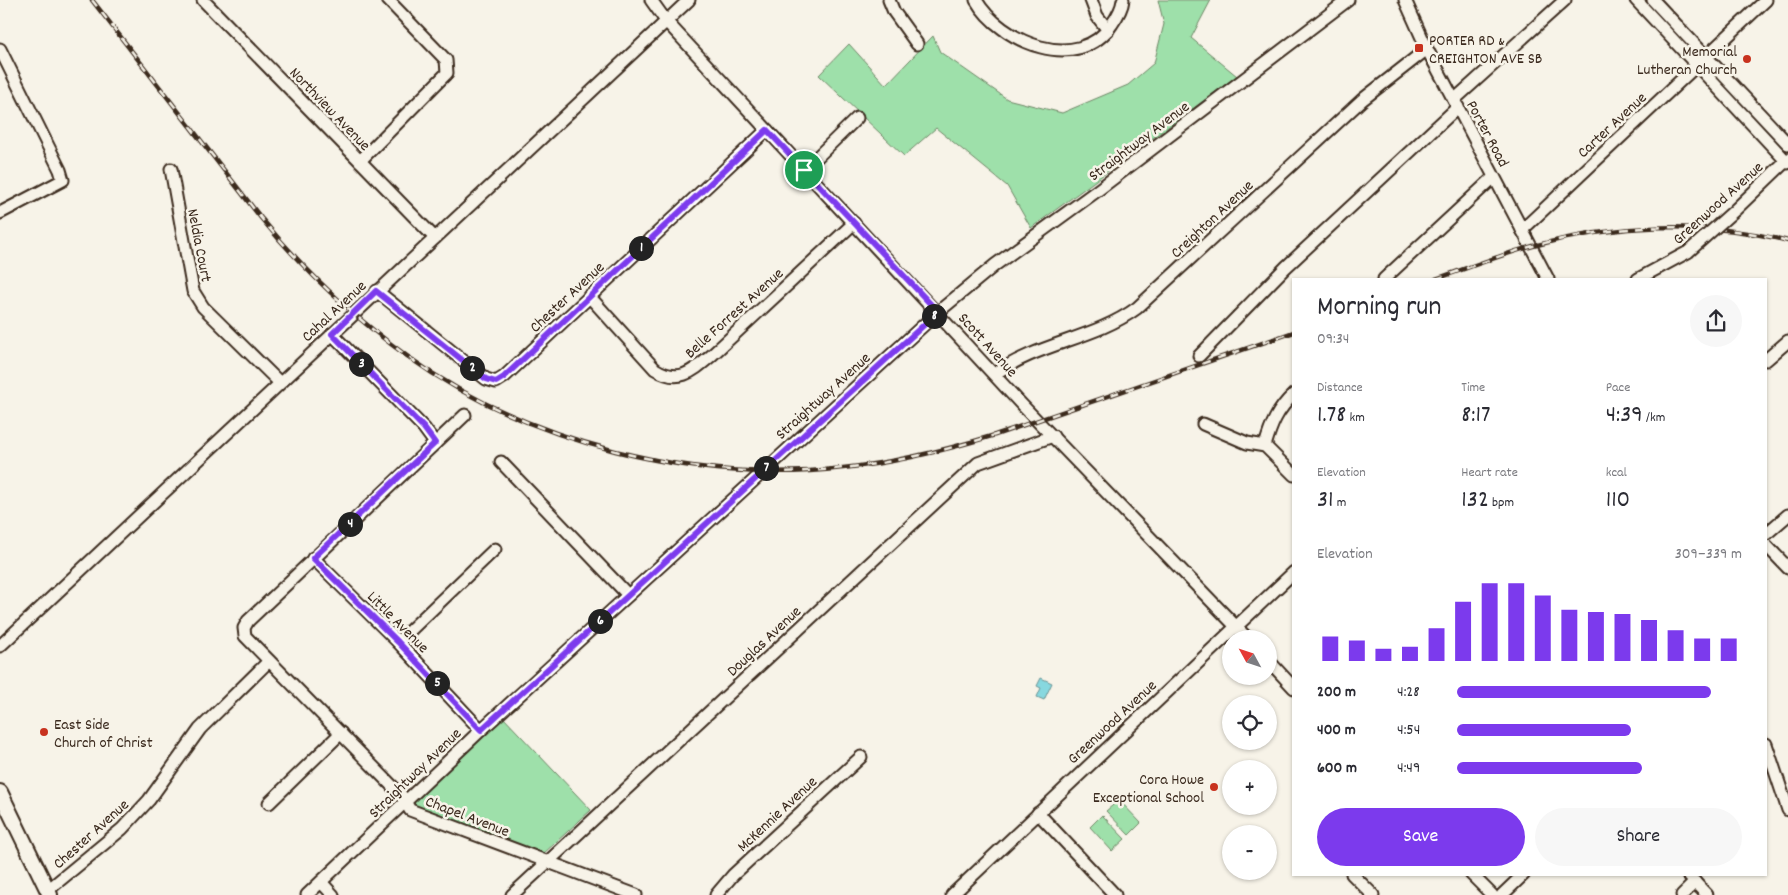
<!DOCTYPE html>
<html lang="en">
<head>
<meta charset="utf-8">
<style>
	:root { --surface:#fff; --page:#f7f7f7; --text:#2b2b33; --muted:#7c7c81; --accent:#7c3aed }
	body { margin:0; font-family:Dekko,sans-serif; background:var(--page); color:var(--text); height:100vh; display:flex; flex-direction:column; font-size:19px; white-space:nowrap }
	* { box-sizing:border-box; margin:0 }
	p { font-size:16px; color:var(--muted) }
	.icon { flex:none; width:28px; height:28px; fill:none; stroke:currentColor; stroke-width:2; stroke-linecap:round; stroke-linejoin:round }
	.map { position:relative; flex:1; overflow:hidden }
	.sheet { position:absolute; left:1292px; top:278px; width:475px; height:598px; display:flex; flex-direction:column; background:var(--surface); border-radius:0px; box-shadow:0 1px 4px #0004 }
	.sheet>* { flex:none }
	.needle { width:32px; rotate:310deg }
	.fabs { position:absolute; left:1222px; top:630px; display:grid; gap:10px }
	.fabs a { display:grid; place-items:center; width:55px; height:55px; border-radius:50%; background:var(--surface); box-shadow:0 1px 4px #0004; font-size:25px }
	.pin { position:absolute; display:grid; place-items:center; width:42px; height:42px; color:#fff; margin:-21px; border:2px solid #fff; border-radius:50%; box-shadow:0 1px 5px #0007 }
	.km { position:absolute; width:25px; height:25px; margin:-12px; border-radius:50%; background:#222; color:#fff; font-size:14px; line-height:25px; text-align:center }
	.round { display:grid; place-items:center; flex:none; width:52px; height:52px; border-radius:26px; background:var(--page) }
	.head { display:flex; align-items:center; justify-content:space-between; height:85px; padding:0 25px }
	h1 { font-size:28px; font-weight:600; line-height:38px }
	.figures { display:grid; grid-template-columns:repeat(3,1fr); gap:8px; height:85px; padding:5px 25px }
	.figures div { display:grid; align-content:center }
	.figures b { font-size:25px; font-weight:600 }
	.figures small { font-size:14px; font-weight:400 }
	.figures p { font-size:14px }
	.chart { height:140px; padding:10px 25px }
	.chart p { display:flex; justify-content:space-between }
	.chart svg { width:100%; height:90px; margin-top:5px; stroke:var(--accent); stroke-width:6 }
	.action { display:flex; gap:10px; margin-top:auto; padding:10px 25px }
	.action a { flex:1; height:58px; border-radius:30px; background:var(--accent); color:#fff; font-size:20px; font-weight:600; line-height:58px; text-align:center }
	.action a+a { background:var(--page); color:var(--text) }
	ul { padding:0 25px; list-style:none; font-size:16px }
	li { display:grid; grid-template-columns:80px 60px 1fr; align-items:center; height:38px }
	li i { height:12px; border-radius:6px; background:var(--accent) }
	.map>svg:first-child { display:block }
	.green { fill:#9ee0aa; stroke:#6c8564 }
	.water { fill:#87d8df; stroke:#699292 }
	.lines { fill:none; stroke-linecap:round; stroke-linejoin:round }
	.minor-casing { stroke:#3b2a1e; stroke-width:15 }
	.major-casing { stroke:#3b2a1e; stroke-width:18 }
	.minor { stroke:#f7f3e8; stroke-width:11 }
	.major { stroke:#f7f3e8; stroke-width:14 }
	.rail-casing { stroke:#3b2a1e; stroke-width:4.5 }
	.rail { stroke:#f7f3e8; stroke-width:2.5; stroke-dasharray:8; stroke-linecap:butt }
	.minor-bridge-casing { stroke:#3b2a1e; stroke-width:15; stroke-linecap:butt }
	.minor-bridge { stroke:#f7f3e8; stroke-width:11 }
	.route-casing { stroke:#fff; stroke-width:10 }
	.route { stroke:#7c3aed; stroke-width:6 }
	.poi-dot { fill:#c8321e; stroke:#f7f3e8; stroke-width:2 }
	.labels { text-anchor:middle; stroke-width:5; stroke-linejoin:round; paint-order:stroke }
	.poi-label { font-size:16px; fill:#3b2a1e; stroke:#f7f3e8; text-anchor:start }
	.street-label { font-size:16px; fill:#3b2a1e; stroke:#f7f3e8 }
</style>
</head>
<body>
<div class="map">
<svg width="1788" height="895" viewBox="0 0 1788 895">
	<rect width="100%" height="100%" fill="#f7f3e8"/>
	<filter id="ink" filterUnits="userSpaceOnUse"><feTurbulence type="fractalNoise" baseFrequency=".02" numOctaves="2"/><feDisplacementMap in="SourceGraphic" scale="10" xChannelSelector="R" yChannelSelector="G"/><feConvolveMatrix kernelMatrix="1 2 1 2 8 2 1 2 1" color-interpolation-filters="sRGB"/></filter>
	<g filter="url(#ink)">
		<g class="green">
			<polygon points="1158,0 1211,0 1191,38 1237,76 1031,228 1007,186 936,128 904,156 819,75 849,44 886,85 933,36 940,52 1007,99 1062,113 1128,85 1154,63 1164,24"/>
			<polygon points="502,716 591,810 543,854 416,808 411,801"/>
			<polygon points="1119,800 1141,823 1129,835 1106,811"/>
			<polygon points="1102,815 1125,839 1112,851 1090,827"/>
		</g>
		<polygon class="water" points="1041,678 1052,683 1044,700 1037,697 1041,688 1037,686"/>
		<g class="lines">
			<defs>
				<g id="minor">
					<polyline points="203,0 435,238"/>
					<polyline points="651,0 666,21 1022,405 1248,639"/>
					<polyline points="889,0 894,12 917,44"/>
					<path d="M976 0C1000 42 1078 75 1112 24 1117 17 1122 9 1123 0"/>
					<polyline points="1091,0 1097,16 1108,30"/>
					<polyline points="1405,0 1427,49 1548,279"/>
					<polyline points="1636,0 1788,163"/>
					<polyline points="1653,0 1788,144"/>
					<polyline points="0,49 60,170 63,180 0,213"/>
					<polyline points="1454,100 1565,0"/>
					<polyline points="360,161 447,73 446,60 388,0"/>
					<polyline points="171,169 193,291 203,307 279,382"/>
					<polyline points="804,170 857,118"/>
					<polyline points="1735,210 1788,159"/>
					<polyline points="1522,230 1766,0"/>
					<polyline points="1384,279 1494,177"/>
					<polyline points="1638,279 1688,252"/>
					<polyline points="377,291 486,379 496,382 504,377 767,130"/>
					<path d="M589 296 655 369C679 384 692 372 711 356L854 223"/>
					<polyline points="332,334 424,428 435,443"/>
					<polyline points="1199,356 1286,267 1458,107"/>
					<polyline points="1766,360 1788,341"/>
					<path d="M995 374C1038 343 1095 339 1137 308L1362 100 1427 49"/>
					<polyline points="465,415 248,621 244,628 245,636 402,796 410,810 636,895"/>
					<polyline points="1203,424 1247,443 1265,446 1294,475"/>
					<path d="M1265 446C1271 425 1277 410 1294 394"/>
					<polyline points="501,462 628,595"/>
					<polyline points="1766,534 1788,515"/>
					<polyline points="1766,545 1788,568"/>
					<polyline points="313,558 398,642 481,730"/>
					<polyline points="398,642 495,549"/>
					<polyline points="0,646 689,0"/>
					<polyline points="1269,661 1294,688"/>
					<polyline points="1766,744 1788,810"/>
					<polyline points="269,803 341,733"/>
					<polyline points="1038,813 1115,895"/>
					<polyline points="1352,874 1373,895"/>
					<polyline points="1471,874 1492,895"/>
					<polyline points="1687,874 1707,895"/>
					<polyline points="321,882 333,895"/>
					<polyline points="48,890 122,829 149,800 200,729 269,661"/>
					<polyline points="307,895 481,730 938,312 995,265 1098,190 1348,0"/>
					<polyline points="512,895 978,463 1053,436"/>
					<polyline points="716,895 733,875 861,757"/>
					<polyline points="952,895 1294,572"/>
					<polyline points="1502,895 1524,874"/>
					<polyline points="1682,895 1695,882"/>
				</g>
				<polyline id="major" points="0,792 50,895"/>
			</defs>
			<use href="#minor" class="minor-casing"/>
			<use href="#major" class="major-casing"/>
			<use href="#minor" class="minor"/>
			<use href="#major" class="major"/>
			<defs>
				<g id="rail">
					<path d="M92 0 261 218C304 270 352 316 407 356 527 443 697 485 843 468 895 463 946 450 995 435L1294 332"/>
					<path d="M1436 279C1468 268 1500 255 1533 246 1615 224 1705 220 1788 241"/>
				</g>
			</defs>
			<use href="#rail" class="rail-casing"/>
			<use href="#rail" class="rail"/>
			<defs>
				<polyline id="minor-bridge" points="1688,252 1735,210"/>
			</defs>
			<use href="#minor-bridge" class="minor-bridge-casing"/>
			<use href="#minor-bridge" class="minor-bridge"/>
		</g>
	</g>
	<g class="lines" filter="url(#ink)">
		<defs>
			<polygon id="route" points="767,130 938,312 481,730 398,642 313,558 435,443 424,428 332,334 376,291 486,379 496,382 504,377"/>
		</defs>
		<use href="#route" class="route-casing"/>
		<use href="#route" class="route"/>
	</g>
	<g class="poi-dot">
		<rect x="1414" y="43" width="10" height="10" rx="2.5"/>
		<circle cx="1747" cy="59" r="5"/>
		<circle cx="44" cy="732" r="5"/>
		<circle cx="1214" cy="787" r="5"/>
	</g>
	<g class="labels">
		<g class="poi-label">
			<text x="1429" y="45">PORTER RD &amp;<tspan x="1429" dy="18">CREIGHTON AVE SB</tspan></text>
			<text x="1737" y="56" text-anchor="end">Memorial<tspan x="1737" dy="18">Lutheran Church</tspan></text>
			<text x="54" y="729">East Side<tspan x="54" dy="18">Church of Christ</tspan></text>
			<text x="1204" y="784" text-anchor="end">Cora Howe<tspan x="1204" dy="18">Exceptional School</tspan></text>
		</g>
		<g class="street-label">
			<text transform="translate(331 108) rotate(46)" y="6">Northview Avenue</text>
			<text transform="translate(1611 124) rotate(-43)" y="6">Carter Avenue</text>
			<text transform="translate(1489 133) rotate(62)" y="6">Porter Road</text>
			<text transform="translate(1138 140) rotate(-37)" y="6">Straightway Avenue</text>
			<text transform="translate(1717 202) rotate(-42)" y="6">Greenwood Avenue</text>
			<text transform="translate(1211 218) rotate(-43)" y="6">Creighton Avenue</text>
			<text transform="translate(201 245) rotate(79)" y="6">Neldia Court</text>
			<text transform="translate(566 296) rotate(-43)" y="6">Chester Avenue</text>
			<text transform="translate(333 310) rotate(-43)" y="6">Cahal Avenue</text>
			<text transform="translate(733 312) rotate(-42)" y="6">Belle Forrest Avenue</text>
			<text transform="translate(989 344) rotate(48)" y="6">Scott Avenue</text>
			<text transform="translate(822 395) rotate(-42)" y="6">Straightway Avenue</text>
			<text transform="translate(399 621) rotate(45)" y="6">Little Avenue</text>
			<text transform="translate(763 640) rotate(-43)" y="6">Douglas Avenue</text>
			<text transform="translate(1111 721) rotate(-43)" y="6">Greenwood Avenue</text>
			<text transform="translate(414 772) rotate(-44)" y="6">Straightway Avenue</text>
			<text transform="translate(776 813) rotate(-43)" y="6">McKennie Avenue</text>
			<text transform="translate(468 815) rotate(21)" y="6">Chapel Avenue</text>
			<text transform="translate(90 833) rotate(-42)" y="6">Chester Avenue</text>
		</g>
	</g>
</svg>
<div class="fabs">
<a><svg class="needle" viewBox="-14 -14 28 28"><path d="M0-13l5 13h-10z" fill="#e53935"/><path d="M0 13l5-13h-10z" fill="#7c7c81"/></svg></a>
<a><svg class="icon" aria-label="locate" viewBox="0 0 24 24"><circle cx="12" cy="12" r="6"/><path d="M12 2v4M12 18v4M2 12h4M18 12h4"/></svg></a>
<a>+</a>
<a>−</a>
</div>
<div class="pin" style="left:804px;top:170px;background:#1e9e55"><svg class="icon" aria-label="arrive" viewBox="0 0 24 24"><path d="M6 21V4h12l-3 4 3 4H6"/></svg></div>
<b class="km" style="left:641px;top:248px">1</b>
<b class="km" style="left:472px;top:368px">2</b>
<b class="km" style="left:361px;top:364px">3</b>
<b class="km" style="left:350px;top:524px">4</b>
<b class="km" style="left:437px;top:683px">5</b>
<b class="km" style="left:600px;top:621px">6</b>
<b class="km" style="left:766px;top:468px">7</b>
<b class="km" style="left:934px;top:316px">8</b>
<section class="sheet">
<div class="head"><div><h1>Morning run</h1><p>09:34</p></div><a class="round"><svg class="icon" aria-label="share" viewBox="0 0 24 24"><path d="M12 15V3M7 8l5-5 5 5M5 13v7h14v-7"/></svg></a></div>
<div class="figures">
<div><p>Distance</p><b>1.78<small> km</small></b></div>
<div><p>Time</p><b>8:17</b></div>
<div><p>Pace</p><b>4:39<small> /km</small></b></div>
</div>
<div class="figures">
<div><p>Elevation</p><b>31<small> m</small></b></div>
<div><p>Heart rate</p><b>132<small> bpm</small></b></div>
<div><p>kcal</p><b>110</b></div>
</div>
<div class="chart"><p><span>Elevation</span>309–339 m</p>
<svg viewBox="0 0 160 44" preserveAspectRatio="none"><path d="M5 44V32M15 44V34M25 44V38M35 44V37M45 44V28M55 44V15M65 44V6M75 44V6M85 44V12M95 44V19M105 44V20M115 44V21M125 44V24M135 44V29M145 44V33M155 44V33"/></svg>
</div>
<ul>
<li><b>200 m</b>4:28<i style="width:89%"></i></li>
<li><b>400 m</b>4:54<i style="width:61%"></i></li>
<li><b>600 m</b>4:49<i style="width:65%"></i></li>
</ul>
<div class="action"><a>Save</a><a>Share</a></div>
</section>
</div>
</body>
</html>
